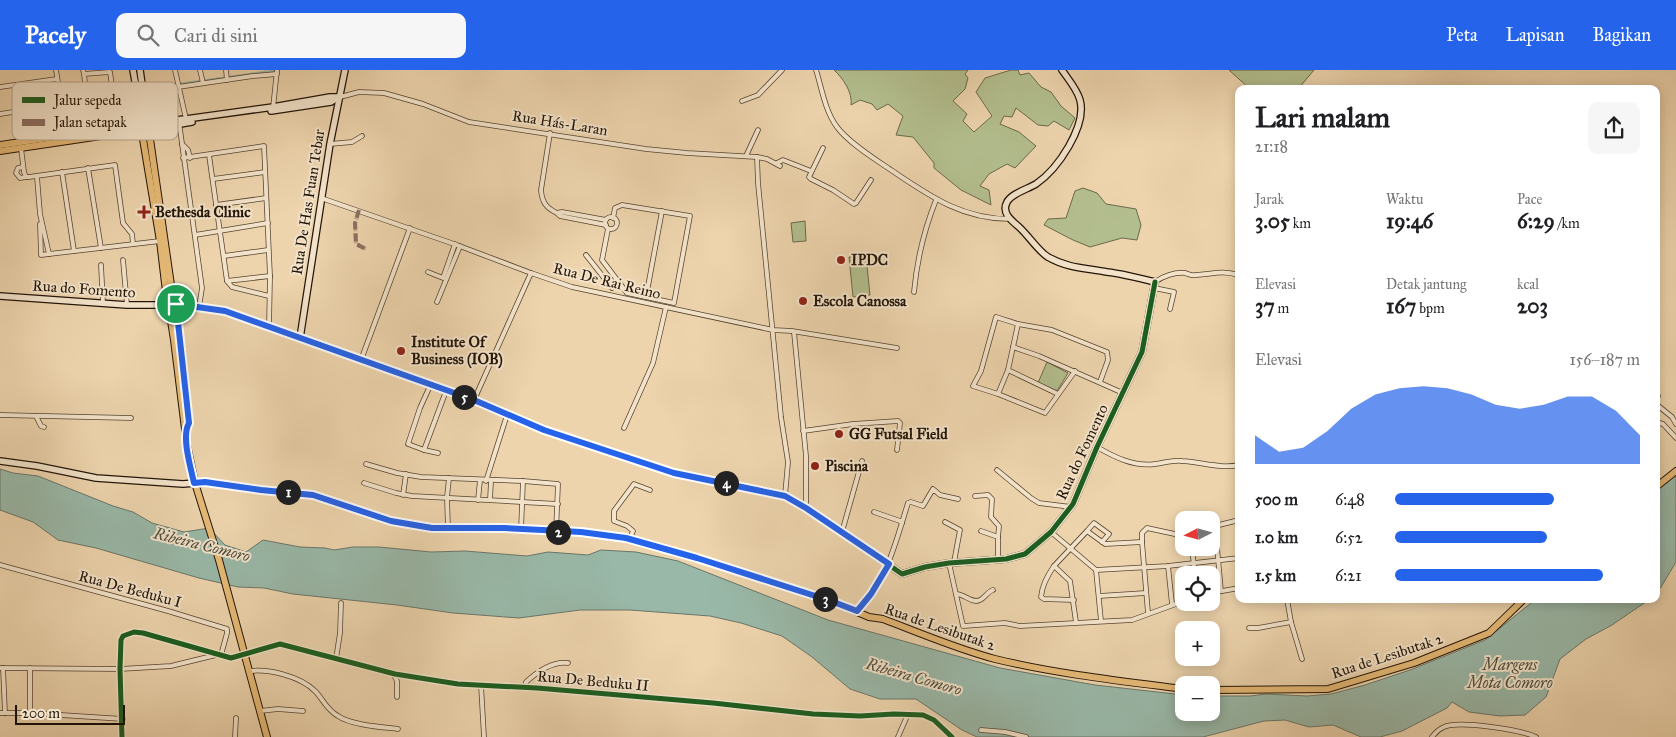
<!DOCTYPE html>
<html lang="id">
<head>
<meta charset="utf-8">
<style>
	:root { --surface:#fff; --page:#f6f6f6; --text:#202124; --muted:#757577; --accent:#2563eb }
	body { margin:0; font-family:"IM FELL Great Primer",serif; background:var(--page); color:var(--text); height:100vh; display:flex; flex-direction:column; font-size:19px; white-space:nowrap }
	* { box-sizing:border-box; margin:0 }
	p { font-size:16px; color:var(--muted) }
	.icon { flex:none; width:28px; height:28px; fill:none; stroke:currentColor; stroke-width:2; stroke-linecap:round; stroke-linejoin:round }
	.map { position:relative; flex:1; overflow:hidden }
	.drawer { position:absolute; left:1235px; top:15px; width:425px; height:518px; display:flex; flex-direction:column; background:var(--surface); border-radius:10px; box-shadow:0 2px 12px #0003 }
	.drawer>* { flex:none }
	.needle { width:32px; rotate:264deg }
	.buttons { position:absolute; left:1175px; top:441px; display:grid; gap:10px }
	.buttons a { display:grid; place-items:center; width:45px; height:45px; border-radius:10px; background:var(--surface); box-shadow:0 2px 12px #0003; font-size:25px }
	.scale { position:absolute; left:15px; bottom:12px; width:110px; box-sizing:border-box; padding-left:5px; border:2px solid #221407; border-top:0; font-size:14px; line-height:18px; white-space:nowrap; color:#221407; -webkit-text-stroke:4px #f3e3ca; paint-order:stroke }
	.pin { position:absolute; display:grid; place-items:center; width:42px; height:42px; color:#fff; margin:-21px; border:2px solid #fff; border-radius:50%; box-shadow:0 1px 5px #0007 }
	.km { position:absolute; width:25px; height:25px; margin:-12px; border-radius:50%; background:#222; color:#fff; font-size:14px; line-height:25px; text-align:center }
	.round { display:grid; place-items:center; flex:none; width:52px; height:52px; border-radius:10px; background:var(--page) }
	.overview { display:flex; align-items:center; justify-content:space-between; height:85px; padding:0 20px }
	h1 { font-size:28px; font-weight:700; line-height:38px }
	.metrics { display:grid; grid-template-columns:repeat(3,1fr); gap:8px; height:85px; padding:5px 20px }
	.metrics div { display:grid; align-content:center }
	.metrics b { font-size:21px; font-weight:700 }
	.metrics small { font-size:14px; font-weight:400 }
	.metrics p { font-size:14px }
	.chart { height:140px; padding:10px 20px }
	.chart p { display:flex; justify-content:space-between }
	.chart svg { width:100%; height:90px; margin-top:5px; fill:var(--accent); opacity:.7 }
	ul { padding:0 20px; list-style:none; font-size:16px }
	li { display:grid; grid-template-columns:80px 60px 1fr; align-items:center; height:38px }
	li i { height:12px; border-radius:6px; background:var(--accent) }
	header { display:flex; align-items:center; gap:30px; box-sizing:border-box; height:70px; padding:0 25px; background:var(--accent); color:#fff }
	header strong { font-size:24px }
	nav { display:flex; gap:28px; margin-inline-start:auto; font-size:18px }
	.search { width:350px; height:45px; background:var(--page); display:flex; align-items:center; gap:12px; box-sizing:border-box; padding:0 18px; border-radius:10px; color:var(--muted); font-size:19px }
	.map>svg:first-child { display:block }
	.green { fill:#b3be8e; stroke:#6a694a }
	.water { fill:#99b8a8; stroke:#697668 }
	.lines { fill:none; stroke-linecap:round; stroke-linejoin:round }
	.canal { stroke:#99b8a8; stroke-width:4 }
	.street-tunnel { stroke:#c4ae8c; stroke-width:4; stroke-dasharray:4 2; stroke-linecap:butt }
	.street-casing { stroke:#554430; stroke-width:5.5 }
	.secondary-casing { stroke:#221407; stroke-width:8 }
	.primary-casing { stroke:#221407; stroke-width:8 }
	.street { stroke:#f3e3ca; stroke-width:4 }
	.secondary { stroke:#f3e3ca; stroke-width:5.5 }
	.primary { stroke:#e6ba76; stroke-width:6 }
	.quiet { stroke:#8d6e63; stroke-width:4; stroke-dasharray:8 4; stroke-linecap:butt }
	.cycleway-casing { stroke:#f3e3ca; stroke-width:8 }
	.cycleway { stroke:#1b5e20; stroke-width:5 }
	.route-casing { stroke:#fff; stroke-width:10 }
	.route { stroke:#2563eb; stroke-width:6 }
	.poi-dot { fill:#8f2418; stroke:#f3e3ca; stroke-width:2 }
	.labels { text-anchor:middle; stroke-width:4; stroke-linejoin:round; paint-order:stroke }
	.street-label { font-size:15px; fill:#221407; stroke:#f3e3ca }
	.poi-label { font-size:15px; font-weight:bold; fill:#221407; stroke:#f3e3ca; text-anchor:start }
	.water-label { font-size:16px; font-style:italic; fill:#4c4d3f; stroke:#f3e3ca }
	.key { fill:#f3e3ca; stroke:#b4a590; stroke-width:1 }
	.key-label { font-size:14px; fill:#221407 }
</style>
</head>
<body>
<header>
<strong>Pacely</strong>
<div class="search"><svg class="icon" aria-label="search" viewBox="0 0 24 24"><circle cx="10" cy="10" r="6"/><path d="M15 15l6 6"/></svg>Cari di sini</div>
<nav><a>Peta</a><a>Lapisan</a><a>Bagikan</a></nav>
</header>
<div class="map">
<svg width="1676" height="667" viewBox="0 0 1676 667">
	<rect width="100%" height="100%" fill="#edd4ad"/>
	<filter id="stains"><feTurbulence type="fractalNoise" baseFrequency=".004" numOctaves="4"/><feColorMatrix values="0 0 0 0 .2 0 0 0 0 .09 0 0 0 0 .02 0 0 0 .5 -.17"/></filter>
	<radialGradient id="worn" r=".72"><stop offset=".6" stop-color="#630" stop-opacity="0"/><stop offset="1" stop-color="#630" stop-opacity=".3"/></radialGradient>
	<g class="green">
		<path d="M834 0H968L965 4 968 8 965 19 953 31 967 44 963 51 974 62 992 46 976 22 985 8 1011 0H1018L1020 5 1029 3 1041 17 1051 22 1061 36 1075 48 1069 60 1054 51 1048 56 1038 55 1016 38 1012 47 1004 46 1000 54 1019 62 1036 76 1015 98 1007 94 989 104 980 116 989 120 991 135 961 120 934 98V93L913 67 896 65 903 46 888 34 877 40 872 34 860 30 851 35C853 23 843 8 834 0Z"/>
		<polygon points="1229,0 1314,0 1298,19 1250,19"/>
		<polygon points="1083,118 1097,123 1106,134 1136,139 1141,155 1137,170 1122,168 1090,177 1073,170 1044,155 1048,149 1066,148 1075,121"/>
		<polygon points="805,151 806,171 793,172 791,153"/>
		<polygon points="866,186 870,225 853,227 849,187"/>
		<polygon points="1047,292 1068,303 1057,321 1038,313"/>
	</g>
	<g class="water">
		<polygon points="0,399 13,403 38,406 113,436 133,442 152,453 184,462 209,458 225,475 246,482 263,470 300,477 325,478 334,480 353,477 379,477 431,482 465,481 527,486 548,482 588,485 601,480 636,482 678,491 828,550 1000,598 1095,615 1184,625 1184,642 1211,642 1211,626 1250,626 1266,624 1307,626 1331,624 1365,615 1410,600 1485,570 1536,529 1650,529 1612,555 1586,569 1560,589 1546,627 1525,645 1500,646 1469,642 1452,632 1447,638 1402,661 1380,667 1361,667 1333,655 1309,657 1285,650 1264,651 1203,667 977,667 962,660 916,629 880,629 850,619 812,587 782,566 741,553 710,546 630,540 580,540 519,548 453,543 397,535 293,524 264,518 238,517 199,508 96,478 58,470 33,452 0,440"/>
		<polygon points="1676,404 1676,492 1661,517 1656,522 1656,421"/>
	</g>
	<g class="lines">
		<polyline class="canal" points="143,20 278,1 278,2"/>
		<polyline class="street-tunnel" points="359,140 355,153 356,174 366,179"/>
		<defs>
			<g id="street">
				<polyline points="83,0 84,4 88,39 89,42 114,40 115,37 110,2 84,4"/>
				<polyline points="175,0 186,49"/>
				<polyline points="200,0 203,13"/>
				<polyline points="226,0 227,10"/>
				<path d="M816 0C822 19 825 41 837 57 848 72 873 88 888 98 927 124 960 149 1010 149"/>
				<polyline points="0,17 57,9"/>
				<polyline points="178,17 253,6 277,4"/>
				<polyline points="340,27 359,22 384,23 423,34 469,52 646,79 687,83 757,87 767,89 780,96"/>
				<polyline points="742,31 758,25 782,0"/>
				<polyline points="273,38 277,0"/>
				<polyline points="0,44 57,35 61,30 56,0"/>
				<polyline points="179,52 202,218 199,237"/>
				<path d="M550 63 541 120C542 132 546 138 557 143"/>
				<polyline points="182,74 188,80 190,88"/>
				<polyline points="330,74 352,72 362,66"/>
				<polyline points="21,78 24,102 26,107 29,107 115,95 123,153 132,164 133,174"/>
				<polyline points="823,78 809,107 811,109 833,120 854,134 856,133 871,110"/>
				<polyline points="209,85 227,211 232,217 269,226"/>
				<polyline points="746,86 758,60"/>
				<polyline points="757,87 758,113 781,347 788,392 785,426"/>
				<polyline points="183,88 264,76 270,206 269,257"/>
				<polyline points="777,93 783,90 811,101"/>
				<polyline points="23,97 18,98 16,103 20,108 26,107"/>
				<polyline points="88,98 101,178"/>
				<polyline points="62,102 74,181"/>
				<polyline points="37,107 40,144 49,184 160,171"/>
				<polyline points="213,109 265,102"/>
				<polyline points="321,128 457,175 531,203 572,217 773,260 792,261 897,278"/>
				<polyline points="216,135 266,128"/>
				<circle cx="611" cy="153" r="6"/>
				<polyline points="40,154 41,185 49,184"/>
				<polyline points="606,155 560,146 557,143 562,142 606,150"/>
				<polyline points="608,159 602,190 627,223 674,233 690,146 622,135 615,138 613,148"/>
				<polyline points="195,165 268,153"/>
				<polyline points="586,185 612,218 618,212"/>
				<polyline points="224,186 268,180"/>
				<polyline points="123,190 127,235"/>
				<polyline points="101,195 103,233"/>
				<polyline points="428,202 443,208 455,174"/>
				<polyline points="227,211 270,206"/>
				<path d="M1155 212C1163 206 1175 202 1185 203 1189 204 1191 206 1196 205 1213 204 1221 200 1239 205"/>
				<polyline points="1154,218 1174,222 1170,239"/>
				<path d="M914 222C917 189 924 160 936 130"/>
				<polyline points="646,227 662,141"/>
				<polyline points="437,232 460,176"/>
				<polyline points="794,262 806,386 806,438"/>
				<polyline points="1013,277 1039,286 1123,323"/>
				<polyline points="361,290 410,158"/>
				<polyline points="1008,300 1058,324"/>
				<polyline points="1075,301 1045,343 998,324 1008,300 1018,254 1052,260 1107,282 1108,290 1100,312"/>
				<polyline points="430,316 420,338 408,374 424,380 446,321"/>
				<polyline points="998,324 973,316 981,301 996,247 1018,254"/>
				<polyline points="1656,326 1658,326"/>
				<polyline points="474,330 531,203"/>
				<polyline points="1656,334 1672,347 1676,354"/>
				<polyline points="0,345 131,348"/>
				<polyline points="36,346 41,356 44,357"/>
				<polyline points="1656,352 1663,354 1676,368"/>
				<polyline points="624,358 653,293 666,237"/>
				<polyline points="803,361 853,354 898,351 900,353 897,380"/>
				<path d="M1097 377C1114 387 1134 397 1155 394 1164 393 1172 390 1182 391 1201 392 1220 399 1239 395"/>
				<polyline points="424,380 438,383"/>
				<polyline points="366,394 397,403 421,407 523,411 558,414 556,462"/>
				<polyline points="997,400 1031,428 1039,433 1071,437"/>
				<polyline points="486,411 507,345"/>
				<polyline points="364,413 396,423 412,426 558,434"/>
				<polyline points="403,425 406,404"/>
				<polyline points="975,426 988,425 992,429 991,447 999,456 998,467"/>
				<polyline points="478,430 480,410"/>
				<polyline points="490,430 491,411"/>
				<polyline points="874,442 900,451 902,453"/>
				<polyline points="945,452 960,460 954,492"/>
				<polyline points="448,459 447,427 449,408"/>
				<polyline points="521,460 523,411"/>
				<polyline points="981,461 998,467 998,489"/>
				<polyline points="1087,461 1094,453 1109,464 1102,472"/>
				<polyline points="842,462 862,391"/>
				<polyline points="1051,462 1096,500 1168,496 1239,488"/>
				<polyline points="630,469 633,461 627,456 614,451 614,441 634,414 650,420"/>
				<polyline points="1142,472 1142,463 1147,458 1184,466"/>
				<polyline points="1192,478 1195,505"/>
				<polyline points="949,493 963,556 1005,553 1020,556 1132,550 1184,531"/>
				<polyline points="0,495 168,541 227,559 227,563 221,585"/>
				<path d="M1054 496C1047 506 1042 515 1041 527L1044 529 1074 530"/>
				<polyline points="1168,496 1172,534"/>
				<polyline points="1096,500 1101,551"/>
				<polyline points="1221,521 1215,456 1239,450"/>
				<polyline points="1211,523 1239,518"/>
				<path d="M956 524C965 524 972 534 980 530 985 528 987 522 993 520"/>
				<polyline points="1099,526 1146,523"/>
				<polyline points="1287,529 1291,552 1302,589"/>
				<path d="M857 541C887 512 896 471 908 433L911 432 923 436 933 419 940 425 958 429"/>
				<polyline points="1076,552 1070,511 1054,496 1087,461 1105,474 1142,472 1148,543"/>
				<polyline points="1249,558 1258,558 1291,552"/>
				<polyline points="336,589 340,563 341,533"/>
				<polyline points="0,598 120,599 171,596 216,585"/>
				<polyline points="3,598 5,643"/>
				<polyline points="30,598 30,643"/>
				<path d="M250 601C269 599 300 606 315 621 323 629 326 639 338 646 351 655 382 657 398 659"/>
				<polyline points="393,603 397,611 397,627"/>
				<polyline points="481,615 484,667"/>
				<path d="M525 617 526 612C537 602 553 591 568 593"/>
				<polyline points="260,641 278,639 303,641"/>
				<polyline points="0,643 30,643 123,649"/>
				<polyline points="981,660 1005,662 1026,667"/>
				<polyline points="122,667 120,599 121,570 123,566 134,562 143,563 231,588 280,574 395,604 458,614 537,618 713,633 813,644 860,646 894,644 923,645 934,650 952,667"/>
				<polyline points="235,667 236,648"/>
				<polyline points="898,667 908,644"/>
				<path d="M1432 667C1435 663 1439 659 1444 657 1459 650 1521 660 1536 667"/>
			</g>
			<g id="secondary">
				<polyline points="133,0 140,39 140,51"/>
				<polyline points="140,0 147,50"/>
				<polyline points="271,41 331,32 339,27"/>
				<polyline points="150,52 186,49 273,37 330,27 339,27"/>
				<polyline points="151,59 192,52"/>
				<polyline points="0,226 127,235 166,235"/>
				<path d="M176 234 225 241 417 310 446 321 474 330 544 360 674 403 785 426 806 438 902 504 925 497 949 493 1006 489 1025 484 1051 462 1073 434 1097 377 1142 282 1155 212C1139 208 1123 204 1107 202 1086 198 1067 198 1048 187 1039 182 1028 165 1019 157 1012 151 1001 143 1007 132 1012 123 1028 119 1036 114 1058 99 1087 56 1080 30 1077 19 1068 9 1062 0"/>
				<polyline points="300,268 330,74 345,0"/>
				<polyline points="0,391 37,396 96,408 183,414 195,413"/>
			</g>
			<g id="primary">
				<circle cx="145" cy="57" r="7"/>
				<polyline points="149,62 173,229"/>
				<polyline points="142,63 160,171 167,230"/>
				<polyline points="0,75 128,56 138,53"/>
				<polyline points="0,81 128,62 140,62"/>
				<polyline points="175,236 180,269 188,348"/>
				<polyline points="169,238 174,270 187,375 195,413 219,490 267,667"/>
				<path d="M195 413 205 412 261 420 313 425 391 451 432 458 448 459 504 458 581 462 626 468 697 488 831 531 869 547 883 549C920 563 957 579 995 589 1057 604 1121 611 1184 619"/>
				<polyline points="1656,417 1676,401"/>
				<polyline points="1211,620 1328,619 1414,593 1489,563 1524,529"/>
			</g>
		</defs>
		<use href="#street" class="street-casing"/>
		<use href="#secondary" class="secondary-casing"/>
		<use href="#primary" class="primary-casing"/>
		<use href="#street" class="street"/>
		<use href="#secondary" class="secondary"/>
		<use href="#primary" class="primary"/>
		<polyline class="quiet" points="359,140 355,153 356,174 366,179"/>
		<defs>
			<g id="cycleway">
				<polyline points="176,234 225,241 417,310 446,321 474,330 544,360 674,403 785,426 806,438 902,504 925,497 949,493 1006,489 1025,484 1051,462 1073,434 1097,377 1142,282 1155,212"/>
				<polyline points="122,667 120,599 121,570 123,566 134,562 143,563 231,588 280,574 395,604 458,614 537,618 713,633 813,644 860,646 894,644 923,645 934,650 952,667"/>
			</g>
		</defs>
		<use href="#cycleway" class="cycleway-casing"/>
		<use href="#cycleway" class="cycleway"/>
	</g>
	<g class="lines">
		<defs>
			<path id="route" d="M176 234 225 241 474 330 544 360 674 403 785 426 806 438 889 494 871 524 857 541 831 531 697 488 626 468 581 462 504 458H432L391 451 313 425 261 420 205 412 194 413C191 398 181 367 189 353Z"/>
		</defs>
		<use href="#route" class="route-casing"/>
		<use href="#route" class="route"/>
	</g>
	<g class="poi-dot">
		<path d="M141.5 134.5h5v5h5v5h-5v5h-5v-5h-5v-5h5z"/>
		<circle cx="841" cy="190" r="5"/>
		<circle cx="803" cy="231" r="5"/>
		<circle cx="401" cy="281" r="5"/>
		<circle cx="839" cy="364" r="5"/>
		<circle cx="815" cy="396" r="5"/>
	</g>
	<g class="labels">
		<g class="street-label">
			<text transform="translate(560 53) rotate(9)" y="5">Rua Hás-Laran</text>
			<text transform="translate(308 132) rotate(-81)" y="5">Rua De Has Fuan Tebar</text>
			<text transform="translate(607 211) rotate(14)" y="5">Rua De Rai Reino</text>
			<text transform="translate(84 219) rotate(4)" y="5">Rua do Fomento</text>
			<text transform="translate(1082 382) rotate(-65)" y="5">Rua do Fomento</text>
			<text transform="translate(130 519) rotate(15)" y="5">Rua De Beduku I</text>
			<text transform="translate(940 557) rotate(19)" y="5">Rua de Lesibutak 2</text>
			<text transform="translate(1387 586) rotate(-18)" y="5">Rua de Lesibutak 2</text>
			<text transform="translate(593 611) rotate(5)" y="5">Rua De Beduku II</text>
		</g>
		<g class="poi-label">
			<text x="155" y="147">Bethesda Clinic</text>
			<text x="851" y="195">IPDC</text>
			<text x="813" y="236">Escola Canossa</text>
			<text x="411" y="277">Institute Of<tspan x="411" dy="17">Business (IOB)</tspan></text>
			<text x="849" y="369">GG Futsal Field</text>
			<text x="825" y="401">Piscina</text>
		</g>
		<g class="water-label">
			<text transform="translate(202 474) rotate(14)" y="6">Ribeira Comoro</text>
			<text x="1510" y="600">Margens<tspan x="1510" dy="18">Mota Comoro</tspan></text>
			<text transform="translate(914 606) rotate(16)" y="6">Ribeira Comoro</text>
		</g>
	</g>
	<rect x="12" y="12" width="166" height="58" rx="8" class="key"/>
	<rect x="22" y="27" width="23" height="6" fill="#1b5e20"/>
	<rect x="22" y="49" width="23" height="7" fill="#8d6e63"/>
	<g class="key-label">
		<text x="54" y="35">Jalur sepeda</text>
		<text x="54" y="57">Jalan setapak</text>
	</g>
	<rect width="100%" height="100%" filter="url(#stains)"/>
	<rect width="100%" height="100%" fill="url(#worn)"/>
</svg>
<div class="buttons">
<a><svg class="needle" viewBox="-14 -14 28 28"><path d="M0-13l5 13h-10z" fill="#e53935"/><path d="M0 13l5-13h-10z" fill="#757577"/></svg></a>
<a><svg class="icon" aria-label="locate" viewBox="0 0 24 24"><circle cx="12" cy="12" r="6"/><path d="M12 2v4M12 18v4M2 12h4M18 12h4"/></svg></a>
<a>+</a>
<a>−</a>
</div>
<div class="scale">200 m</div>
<div class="pin" style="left:176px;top:234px;background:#1e9e55"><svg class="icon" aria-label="arrive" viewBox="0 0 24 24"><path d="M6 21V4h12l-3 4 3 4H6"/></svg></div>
<b class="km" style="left:288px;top:422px">1</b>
<b class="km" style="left:558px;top:462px">2</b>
<b class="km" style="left:825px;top:529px">3</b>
<b class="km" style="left:726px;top:413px">4</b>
<b class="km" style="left:464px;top:327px">5</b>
<section class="drawer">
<div class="overview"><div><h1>Lari malam</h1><p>21:18</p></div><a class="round"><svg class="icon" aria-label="share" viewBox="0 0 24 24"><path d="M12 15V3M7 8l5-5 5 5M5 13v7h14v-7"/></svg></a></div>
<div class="metrics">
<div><p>Jarak</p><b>3.05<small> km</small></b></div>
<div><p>Waktu</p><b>19:46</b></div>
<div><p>Pace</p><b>6:29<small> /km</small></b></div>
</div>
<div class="metrics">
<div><p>Elevasi</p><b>37<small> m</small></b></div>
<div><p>Detak jantung</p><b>167<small> bpm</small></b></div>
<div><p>kcal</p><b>203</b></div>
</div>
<div class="chart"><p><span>Elevasi</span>156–187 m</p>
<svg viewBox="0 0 160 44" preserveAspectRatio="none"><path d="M0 44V30L10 38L20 36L30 28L40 17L50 10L60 7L70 6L80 7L90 10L100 15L110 17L120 15L130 11L140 11L150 18L160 30V44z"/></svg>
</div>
<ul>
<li><b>500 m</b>6:48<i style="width:65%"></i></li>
<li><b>1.0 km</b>6:52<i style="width:62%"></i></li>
<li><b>1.5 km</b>6:21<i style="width:85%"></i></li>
</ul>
</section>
</div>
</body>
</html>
